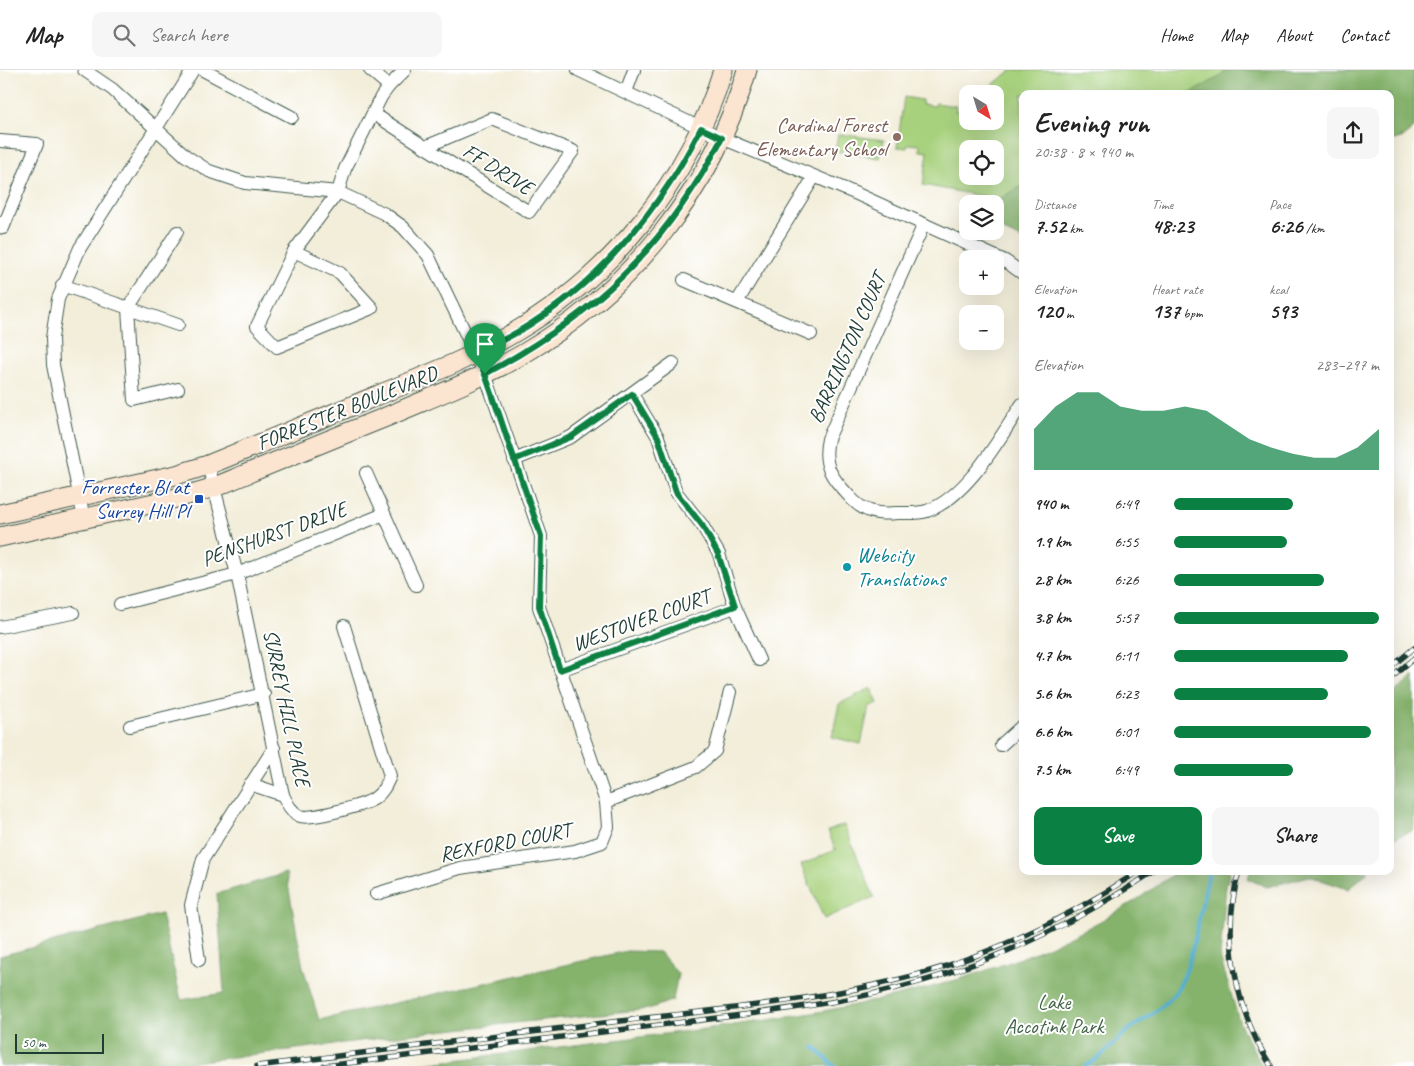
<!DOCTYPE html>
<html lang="en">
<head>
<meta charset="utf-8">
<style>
	:root { --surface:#fff; --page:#f6f6f6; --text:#222; --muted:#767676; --line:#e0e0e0; --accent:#0b8043 }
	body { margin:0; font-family:Caveat,sans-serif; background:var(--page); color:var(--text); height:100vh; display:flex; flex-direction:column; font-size:19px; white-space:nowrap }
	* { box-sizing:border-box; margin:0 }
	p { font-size:16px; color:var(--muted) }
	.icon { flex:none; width:28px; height:28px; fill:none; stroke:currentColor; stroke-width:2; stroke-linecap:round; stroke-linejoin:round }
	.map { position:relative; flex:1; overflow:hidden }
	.panel { position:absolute; left:1019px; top:20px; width:375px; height:785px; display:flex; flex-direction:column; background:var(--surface); border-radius:10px; box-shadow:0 5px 20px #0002 }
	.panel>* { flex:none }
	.needle { width:32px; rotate:142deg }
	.tools { position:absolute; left:959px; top:15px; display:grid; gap:10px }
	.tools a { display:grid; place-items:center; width:45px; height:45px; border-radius:10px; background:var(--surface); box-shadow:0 5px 20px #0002; font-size:25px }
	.scale { position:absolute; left:15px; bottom:12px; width:89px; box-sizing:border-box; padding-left:5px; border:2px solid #1f3d34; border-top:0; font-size:14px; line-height:18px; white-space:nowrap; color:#1f3d34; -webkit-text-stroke:4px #fff; paint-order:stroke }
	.pin { position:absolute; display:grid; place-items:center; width:42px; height:42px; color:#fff; margin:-51px -21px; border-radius:50% 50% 50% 0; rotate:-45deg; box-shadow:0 0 5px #0007 }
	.pin .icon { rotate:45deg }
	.round { display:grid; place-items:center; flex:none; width:52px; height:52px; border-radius:10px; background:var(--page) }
	.headline { display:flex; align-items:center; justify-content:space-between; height:85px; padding:0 15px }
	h1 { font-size:28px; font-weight:700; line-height:38px }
	.metrics { display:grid; grid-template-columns:repeat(3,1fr); gap:8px; height:85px; padding:5px 15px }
	.metrics div { display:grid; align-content:center }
	.metrics b { font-size:21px; font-weight:700 }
	.metrics small { font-size:14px; font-weight:400 }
	.metrics p { font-size:14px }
	.chart { height:140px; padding:10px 15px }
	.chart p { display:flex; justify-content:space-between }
	.chart svg { width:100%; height:90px; margin-top:5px; fill:var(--accent); opacity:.7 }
	.action { display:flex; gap:10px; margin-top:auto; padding:10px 15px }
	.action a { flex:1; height:58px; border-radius:10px; background:var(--accent); color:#fff; font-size:20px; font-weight:700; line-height:58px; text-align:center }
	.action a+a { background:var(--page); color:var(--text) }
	ul { padding:0 15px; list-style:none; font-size:16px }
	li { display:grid; grid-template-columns:80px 60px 1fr; align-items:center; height:38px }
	li i { height:12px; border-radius:6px; background:var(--accent) }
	header { display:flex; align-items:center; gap:30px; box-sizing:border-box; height:70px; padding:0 25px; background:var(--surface); border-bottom:1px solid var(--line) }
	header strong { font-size:24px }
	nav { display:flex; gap:28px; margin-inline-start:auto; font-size:18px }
	.search { width:350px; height:45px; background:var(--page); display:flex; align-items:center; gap:12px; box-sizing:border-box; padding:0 18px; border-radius:10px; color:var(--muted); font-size:19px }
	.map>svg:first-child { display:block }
	.green { fill:#a7d17d; stroke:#638758; fill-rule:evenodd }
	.forest { fill:#85b36c; stroke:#527850 }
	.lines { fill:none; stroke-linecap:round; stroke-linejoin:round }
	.stream { stroke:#50adce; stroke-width:4 }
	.street-casing { stroke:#3f584d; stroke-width:14 }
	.secondary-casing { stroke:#3f584d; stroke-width:21 }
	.street { stroke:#fff; stroke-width:12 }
	.secondary { stroke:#fce5d0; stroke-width:19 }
	.rail-casing { stroke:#1f3d34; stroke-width:5.5 }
	.rail { stroke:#fff; stroke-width:4; stroke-dasharray:11; stroke-linecap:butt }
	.route-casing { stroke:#fff; stroke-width:10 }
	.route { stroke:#0b8043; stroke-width:6 }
	.education-dot { fill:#8d6e63; stroke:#fff; stroke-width:2 }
	.transit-dot { fill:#1a4fb4; stroke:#fff; stroke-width:2 }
	.culture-dot { fill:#0f9aa8; stroke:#fff; stroke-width:2 }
	.labels { text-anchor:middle; stroke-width:4; stroke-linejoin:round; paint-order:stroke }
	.education-label { font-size:21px; fill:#785e54; stroke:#fff; text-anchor:end }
	.street-label { font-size:21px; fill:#1f3d34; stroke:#fff }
	.transit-label { font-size:21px; fill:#164399; stroke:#fff; text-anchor:end }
	.culture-label { font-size:21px; fill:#0d838f; stroke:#fff; text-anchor:start }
	.park-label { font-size:21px; fill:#416246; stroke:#fff }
</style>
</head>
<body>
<header>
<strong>Map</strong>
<div class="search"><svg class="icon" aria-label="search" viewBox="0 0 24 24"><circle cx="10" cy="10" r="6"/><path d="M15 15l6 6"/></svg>Search here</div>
<nav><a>Home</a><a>Map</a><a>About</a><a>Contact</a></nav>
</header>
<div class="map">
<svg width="1414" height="996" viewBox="0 0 1414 996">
	<rect width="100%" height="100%" fill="#fff"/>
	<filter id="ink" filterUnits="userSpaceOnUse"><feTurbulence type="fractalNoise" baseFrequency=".02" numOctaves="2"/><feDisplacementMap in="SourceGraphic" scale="10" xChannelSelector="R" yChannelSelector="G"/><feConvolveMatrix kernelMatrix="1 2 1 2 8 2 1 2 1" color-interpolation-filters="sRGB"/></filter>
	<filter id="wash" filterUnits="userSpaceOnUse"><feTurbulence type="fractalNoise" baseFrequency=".0096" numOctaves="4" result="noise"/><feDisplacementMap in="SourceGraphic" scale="20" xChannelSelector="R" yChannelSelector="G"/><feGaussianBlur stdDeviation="1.12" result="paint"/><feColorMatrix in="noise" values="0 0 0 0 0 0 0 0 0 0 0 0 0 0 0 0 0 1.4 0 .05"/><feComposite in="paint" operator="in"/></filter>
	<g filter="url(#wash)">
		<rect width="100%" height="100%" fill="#f3eeda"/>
		<g class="green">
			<path d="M1012 0H1414V58L1404 67 1390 71V24H1022V169L995 157V134H990L997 129 923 115 928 82 920 81V75L908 74 907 78 897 77 904 27 922 30V34L935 36 936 33 956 36 955 42 967 33 968 51H995V24H980ZM968 79H995V106H968Z"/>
			<polygon points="838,64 884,70 880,88 835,81"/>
			<polygon points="871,618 878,633 869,637 861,674 832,667 839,634"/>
			<polygon points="844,755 874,827 824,849 801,795 837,779 835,779 828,761"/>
		</g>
		<g class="forest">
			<polygon points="1226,0 1414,0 1414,58 1404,67 1390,71 1390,24 1189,24 1221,6"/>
			<polygon points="1022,116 1022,169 995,157 995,134 990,134"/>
			<polygon points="1414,606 1414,760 1390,770 1390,627"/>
			<path d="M1177 801H1230L1226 816 1220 887 1240 954 1262 996H407C487 986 567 976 648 966 830 944 1028 917 1177 801Z"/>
			<polygon points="1250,801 1369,801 1348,819 1309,806 1267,817 1248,809"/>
			<polygon points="286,803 303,897 319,950 627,881 660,882 678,904 673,930 649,939 438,961 163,996 0,996 0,886 161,844 181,930 224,923 217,824"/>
		</g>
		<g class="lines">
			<g class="stream">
				<polyline points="814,977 834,996"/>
				<path d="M1086 996C1104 987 1114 971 1130 959 1145 948 1163 939 1175 923 1195 895 1199 835 1210 801"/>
			</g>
		</g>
	</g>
	<g filter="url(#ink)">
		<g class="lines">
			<defs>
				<g id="street">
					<polyline points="84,0 112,19 186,86 209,101 245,113 338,122 385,144 403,157 428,185 485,304 541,466 539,537 606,732 608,757 602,772 575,781 460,798 376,824"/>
					<polyline points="203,0 292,47"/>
					<polyline points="370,0 389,16"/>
					<polyline points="578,0 722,68 857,124 1005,191 1022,203"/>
					<polyline points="626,22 634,0"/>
					<polyline points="374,44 425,77"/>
					<polygon points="492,49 573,81 529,142 425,77"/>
					<polyline points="0,71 37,74 3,158 0,153"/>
					<path d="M924 154 828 369C822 396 832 408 849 426 863 442 876 445 897 443 906 443 918 444 927 441 968 426 999 369 1022 334"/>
					<polyline points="177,162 128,238 134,330 178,319"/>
					<polygon points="294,181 340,203 372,238 277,277 257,256"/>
					<polyline points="294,181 338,122 345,99 381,27 389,16 405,0"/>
					<polyline points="684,210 811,264"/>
					<polyline points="62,215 178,255"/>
					<polyline points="737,232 814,107"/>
					<polyline points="632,324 658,367 676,422 702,455 719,484 735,537 759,590"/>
					<polyline points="514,390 571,367 673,293"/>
					<path d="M208 395 237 504 283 725C287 733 291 742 300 746 310 750 366 735 375 728 383 722 386 715 390 706L344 556"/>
					<polyline points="366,403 416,515"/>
					<polyline points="84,449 53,295 52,268 58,229 80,178 193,0"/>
					<polyline points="120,534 237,504 384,444"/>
					<polyline points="0,557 73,543"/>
					<polyline points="560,600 735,537"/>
					<polyline points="130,656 264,624"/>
					<polyline points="1001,675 1022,656"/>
					<polyline points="250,714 283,725"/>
					<polyline points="606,732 696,697 715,681 730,622"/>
					<polyline points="199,890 191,835 203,789 274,678"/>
				</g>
				<g id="secondary">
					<path d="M0 444 176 405 208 395C264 372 320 349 376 326 422 307 467 290 510 265 611 207 689 111 723 0"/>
					<path d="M0 467 181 427 215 417C272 393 329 370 386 347 432 327 480 309 523 284 630 221 713 119 747 0"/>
				</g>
			</defs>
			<use href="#street" class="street-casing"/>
			<use href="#secondary" class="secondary-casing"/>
			<use href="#street" class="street"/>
			<use href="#secondary" class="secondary"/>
			<defs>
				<g id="rail">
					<polyline points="1390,598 1414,578"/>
					<polyline points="1390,609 1414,588"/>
					<path d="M1239 801C1221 866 1235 940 1271 996"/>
					<path d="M257 996C375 981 494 967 612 952 715 940 820 931 920 904 998 882 1071 846 1139 801"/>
					<path d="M324 996C439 982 553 968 668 954 765 942 864 933 957 900 1028 876 1092 842 1154 801"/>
				</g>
			</defs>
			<use href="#rail" class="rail-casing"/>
			<use href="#rail" class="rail"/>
		</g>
	</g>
	<g class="lines" filter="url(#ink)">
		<defs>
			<path id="route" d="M485 304 541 466 539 536 560 600 735 536 718 484 702 455 676 422 658 367 632 324 571 367 514 390C502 354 492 318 476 283 576 240 653 154 701 58L722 68C664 179 595 245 485 304"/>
		</defs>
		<use href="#route" class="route-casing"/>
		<use href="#route" class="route"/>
	</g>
	<circle class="education-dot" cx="897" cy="67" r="5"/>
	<rect class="transit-dot" x="194" y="424" width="10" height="10" rx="2.5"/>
	<circle class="culture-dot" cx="847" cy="497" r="5"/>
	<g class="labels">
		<g class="education-label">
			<text x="887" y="62">Cardinal Forest<tspan x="887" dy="24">Elementary School</tspan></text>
		</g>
		<g class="street-label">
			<text transform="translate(498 99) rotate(32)" y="7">FF DRIVE</text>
			<text transform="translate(847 278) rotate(-66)" y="7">BARRINGTON COURT</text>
			<text transform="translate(347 338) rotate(-22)" y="7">FORRESTER BOULEVARD</text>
			<text transform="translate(274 464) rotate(-20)" y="7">PENSHURST DRIVE</text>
			<text transform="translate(641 550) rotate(-20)" y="7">WESTOVER COURT</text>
			<text transform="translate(287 638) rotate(78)" y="7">SURREY HILL PLACE</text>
			<text transform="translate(505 772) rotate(-11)" y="7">REXFORD COURT</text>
		</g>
		<g class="transit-label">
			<text x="189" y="424">Forrester Bl at<tspan x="189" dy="24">Surrey Hill Pl</tspan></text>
		</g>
		<g class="culture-label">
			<text x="857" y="492">Webcity<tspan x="857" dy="24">Translations</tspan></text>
		</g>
		<g class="park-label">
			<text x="1054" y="939">Lake<tspan x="1054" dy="24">Accotink Park</tspan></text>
		</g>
	</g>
</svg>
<div class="tools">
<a><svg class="needle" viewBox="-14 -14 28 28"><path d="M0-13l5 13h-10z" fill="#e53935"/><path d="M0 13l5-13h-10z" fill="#767676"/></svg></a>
<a><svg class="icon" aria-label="locate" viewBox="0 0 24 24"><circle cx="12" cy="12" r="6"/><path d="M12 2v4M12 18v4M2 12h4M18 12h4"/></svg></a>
<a><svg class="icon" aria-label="layers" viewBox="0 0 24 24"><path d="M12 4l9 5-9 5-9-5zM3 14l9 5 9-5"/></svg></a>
<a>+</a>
<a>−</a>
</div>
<div class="scale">50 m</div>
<div class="pin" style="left:485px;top:304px;background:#1e9e55"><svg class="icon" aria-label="arrive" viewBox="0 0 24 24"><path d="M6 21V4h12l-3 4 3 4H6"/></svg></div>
<section class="panel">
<div class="headline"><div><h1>Evening run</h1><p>20:38 · 8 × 940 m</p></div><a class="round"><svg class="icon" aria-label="share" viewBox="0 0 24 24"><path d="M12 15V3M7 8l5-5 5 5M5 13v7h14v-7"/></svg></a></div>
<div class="metrics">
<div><p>Distance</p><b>7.52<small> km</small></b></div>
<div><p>Time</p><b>48:23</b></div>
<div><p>Pace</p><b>6:26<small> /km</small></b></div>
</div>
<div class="metrics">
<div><p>Elevation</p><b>120<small> m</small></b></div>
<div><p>Heart rate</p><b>137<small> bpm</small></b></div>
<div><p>kcal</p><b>593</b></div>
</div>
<div class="chart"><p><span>Elevation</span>283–297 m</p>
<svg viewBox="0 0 160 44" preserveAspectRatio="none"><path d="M0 44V24L10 13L20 6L30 6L40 13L50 15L60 15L70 13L80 15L90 22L100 29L110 33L120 36L130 38L140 38L150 33L160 24V44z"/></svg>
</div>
<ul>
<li><b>940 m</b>6:49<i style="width:58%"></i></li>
<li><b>1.9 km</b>6:55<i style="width:55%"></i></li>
<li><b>2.8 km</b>6:26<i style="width:73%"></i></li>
<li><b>3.8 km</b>5:57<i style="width:100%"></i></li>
<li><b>4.7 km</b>6:11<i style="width:85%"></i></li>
<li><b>5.6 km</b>6:23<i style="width:75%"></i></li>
<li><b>6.6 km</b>6:01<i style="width:96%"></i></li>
<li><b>7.5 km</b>6:49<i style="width:58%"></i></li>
</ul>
<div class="action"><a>Save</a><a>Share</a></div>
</section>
</div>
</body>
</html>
